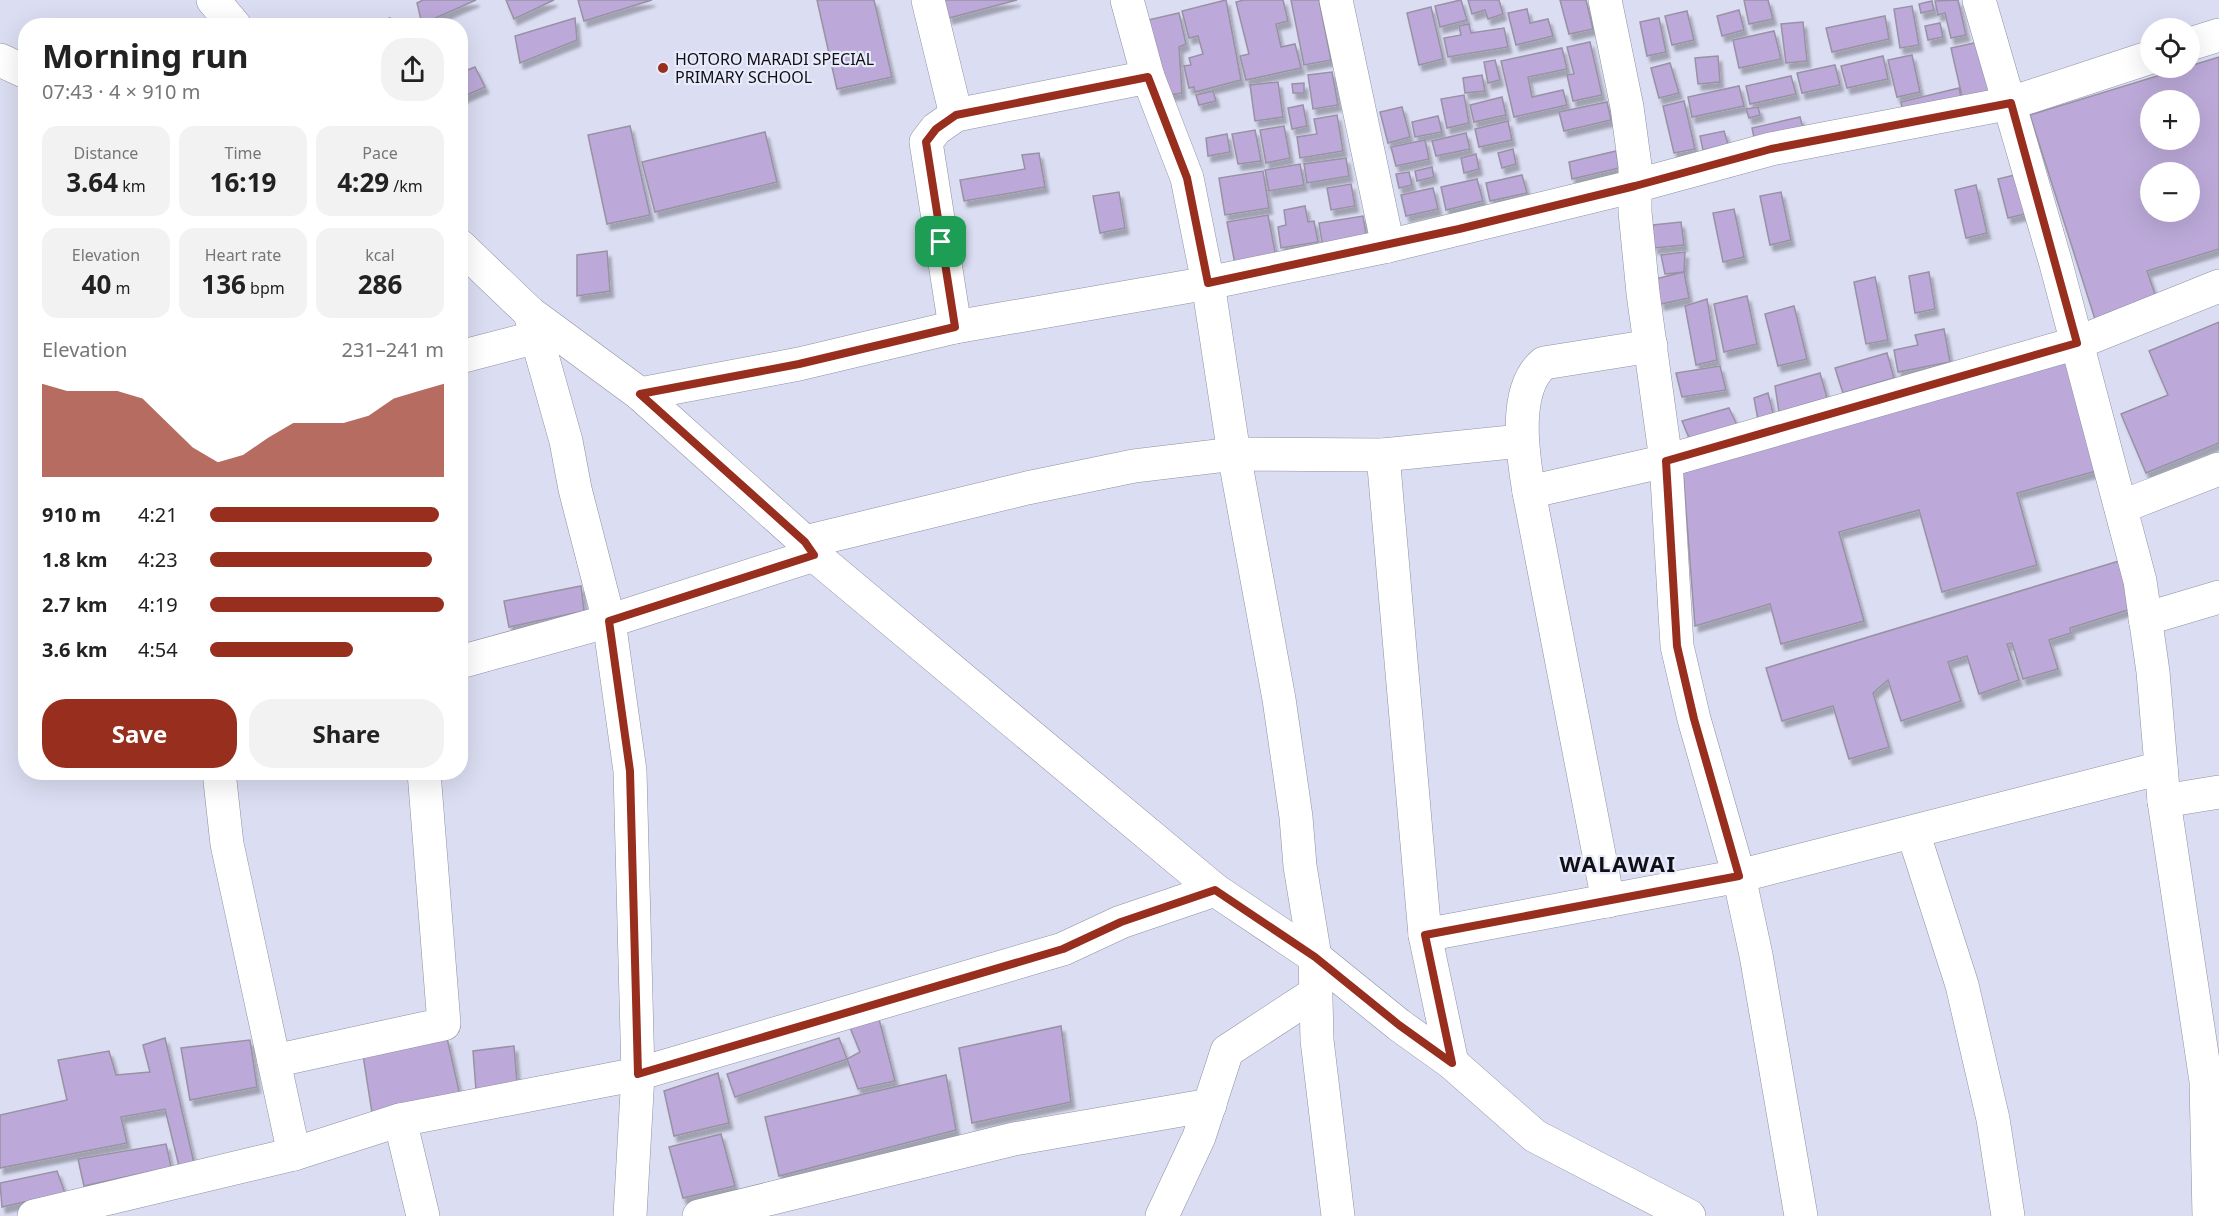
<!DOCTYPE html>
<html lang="en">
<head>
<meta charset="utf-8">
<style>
	:root { --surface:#fff; --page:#f2f2f2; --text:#222; --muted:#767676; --accent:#982e1d }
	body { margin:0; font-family:"Noto Sans",sans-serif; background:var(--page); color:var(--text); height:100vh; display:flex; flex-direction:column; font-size:22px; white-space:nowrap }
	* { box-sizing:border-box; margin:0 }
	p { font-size:20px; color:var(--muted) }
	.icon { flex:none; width:33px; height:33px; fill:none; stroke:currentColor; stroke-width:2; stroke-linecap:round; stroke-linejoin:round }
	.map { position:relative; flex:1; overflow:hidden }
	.details { position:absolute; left:18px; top:18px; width:450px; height:762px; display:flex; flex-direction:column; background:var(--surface); border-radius:24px; box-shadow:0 6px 24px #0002 }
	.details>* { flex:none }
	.buttons { position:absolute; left:2140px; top:18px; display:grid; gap:12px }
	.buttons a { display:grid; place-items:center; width:60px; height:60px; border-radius:50%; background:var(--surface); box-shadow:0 6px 24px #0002; font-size:30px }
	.pin { position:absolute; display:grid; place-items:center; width:51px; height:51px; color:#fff; margin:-26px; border-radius:12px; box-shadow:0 3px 9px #0006 }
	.round { display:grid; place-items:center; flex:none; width:63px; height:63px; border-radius:24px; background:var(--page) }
	.overview { display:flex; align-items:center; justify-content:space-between; height:102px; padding:0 24px }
	h1 { font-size:33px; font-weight:700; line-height:45px }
	.metrics { display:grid; grid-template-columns:repeat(3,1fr); gap:9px; height:102px; padding:6px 24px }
	.metrics div { display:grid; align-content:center; border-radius:15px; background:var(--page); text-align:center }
	.metrics b { font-size:26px; font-weight:700 }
	.metrics small { font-size:16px; font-weight:400 }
	.metrics p { font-size:16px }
	.chart { height:168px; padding:12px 24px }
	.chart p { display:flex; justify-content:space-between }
	.chart svg { width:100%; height:108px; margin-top:6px; fill:var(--accent); opacity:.7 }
	.cta { display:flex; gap:12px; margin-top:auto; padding:12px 24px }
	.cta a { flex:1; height:69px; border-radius:24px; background:var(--accent); color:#fff; font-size:24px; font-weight:700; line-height:69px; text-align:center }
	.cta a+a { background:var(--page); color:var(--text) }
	ul { padding:0 24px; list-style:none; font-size:20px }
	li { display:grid; grid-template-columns:96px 72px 1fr; align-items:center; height:45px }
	li i { height:15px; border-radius:8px; background:var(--accent) }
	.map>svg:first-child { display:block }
	.building { fill:#bca9d9; stroke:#9892a4; stroke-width:1.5; fill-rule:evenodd; filter:url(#shadow) }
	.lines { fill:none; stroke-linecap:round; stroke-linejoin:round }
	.street-casing { stroke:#8e90a3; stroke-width:34 }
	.street { stroke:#fff; stroke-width:33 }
	.route-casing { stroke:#fff; stroke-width:12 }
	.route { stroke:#982e1d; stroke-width:8 }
	.poi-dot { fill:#982e1d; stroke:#e9ebfb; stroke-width:2 }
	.labels { text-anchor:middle; stroke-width:4.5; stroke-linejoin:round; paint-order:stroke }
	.poi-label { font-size:16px; fill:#0f0f16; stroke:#e9ebfb; text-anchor:start }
	.district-label { font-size:22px; font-weight:bold; letter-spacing:1.5px; fill:#0f0f16; stroke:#e9ebfb }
</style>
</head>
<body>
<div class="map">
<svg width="2219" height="1216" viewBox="0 0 2219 1216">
	<defs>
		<filter id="shadow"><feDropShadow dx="3.5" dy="6" stdDeviation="1.5" flood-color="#0004"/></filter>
	</defs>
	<rect width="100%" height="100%" fill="#dbddf2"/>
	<g class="building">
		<polygon points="423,0 476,0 422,24 417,3"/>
		<polygon points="506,0 554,0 514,19"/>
		<polygon points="578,0 652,0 584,21"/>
		<polygon points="817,0 874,0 892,77 837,89"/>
		<polygon points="944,0 1017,0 949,18"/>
		<polygon points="1226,0 1241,80 1195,92 1194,87 1189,88 1184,66 1191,65 1189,58 1203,54 1198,36 1189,38 1182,11"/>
		<polygon points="1244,0 1283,0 1288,21 1276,24 1281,47 1295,44 1301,68 1246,80 1240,56 1249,54 1236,2"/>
		<polygon points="1291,0 1319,0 1331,60 1304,65"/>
		<polygon points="1461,0 1467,20 1440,27 1435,6"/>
		<polygon points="1468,0 1499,0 1503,14 1488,19 1485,10 1472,14"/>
		<polygon points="1560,0 1586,0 1593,29 1569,34"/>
		<polygon points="1744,0 1768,0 1773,19 1749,24"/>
		<polygon points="1958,0 1966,35 1951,38 1945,13 1938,15 1935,1"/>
		<polygon points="1932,1 1934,10 1921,13 1919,4"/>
		<polygon points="1912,6 1919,45 1900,48 1894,9"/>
		<polygon points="1431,7 1443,59 1419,65 1407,13"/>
		<polygon points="1527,9 1530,23 1548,19 1553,36 1516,45 1508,13"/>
		<polygon points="1739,10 1744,30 1722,36 1717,16"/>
		<polygon points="1687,11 1694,40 1672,45 1665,16"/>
		<polygon points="1179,13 1186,44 1179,47 1182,93 1164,96 1148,20"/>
		<polygon points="1885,16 1889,39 1832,52 1826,28"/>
		<polygon points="390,18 392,26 364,26"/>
		<polygon points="575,18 577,40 520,63 515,36"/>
		<polygon points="1659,18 1666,52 1647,56 1640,22"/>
		<polygon points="1803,22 1807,61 1786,63 1781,24"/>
		<polygon points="1940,23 1943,37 1928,40 1925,26"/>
		<polygon points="1469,24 1471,33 1504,28 1508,47 1448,57 1444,38 1461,35 1459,26"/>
		<polygon points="1774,31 1781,59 1739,68 1733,40"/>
		<polygon points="1590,42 1602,95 1573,101 1567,75 1574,74 1567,47"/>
		<polygon points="1979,42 1991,99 1964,105 1951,48"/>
		<polygon points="1562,48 1567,69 1528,77 1532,97 1563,90 1567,105 1514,117 1501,61"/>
		<polygon points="1912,55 1920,92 1897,97 1888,60"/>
		<polygon points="1718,56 1720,82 1698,84 1695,58"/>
		<polygon points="1883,56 1888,79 1847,88 1841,66"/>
		<path d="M2219 57V249L2147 271 2157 300 2095 319 2030 115ZM2151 100H2190V140H2151ZM2151 172H2190V212H2151Z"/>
		<polygon points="1495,60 1500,80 1488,83 1484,62"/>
		<polygon points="1670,63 1679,93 1659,98 1651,68"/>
		<polygon points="1835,65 1840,85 1802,93 1797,73"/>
		<polygon points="475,67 485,87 460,98 460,73"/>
		<polygon points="1332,72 1338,105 1313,109 1308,75"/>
		<polygon points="1482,75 1485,91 1465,93 1463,78"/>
		<polygon points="1791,76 1796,94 1750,104 1746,86"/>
		<polygon points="1278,82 1283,117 1255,121 1250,85"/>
		<polygon points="1304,83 1304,93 1293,93 1292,84"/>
		<polygon points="1739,86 1744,106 1692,117 1688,97"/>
		<polygon points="1959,88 1963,107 1904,120 1901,102"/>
		<polygon points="1213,91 1216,101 1199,105 1196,95"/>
		<polygon points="1464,95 1469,123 1447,128 1441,99"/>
		<polygon points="1502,97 1506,115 1474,122 1470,105"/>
		<polygon points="1684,101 1695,149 1674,153 1663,106"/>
		<polygon points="1607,102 1611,120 1564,131 1559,112"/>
		<polygon points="1303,105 1307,126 1292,129 1288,108"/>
		<polygon points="1402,107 1410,137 1388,143 1380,112"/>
		<polygon points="1758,107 1760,115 1749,118 1746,109"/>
		<polygon points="1337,115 1343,151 1300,158 1297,137 1317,134 1314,119"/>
		<polygon points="1438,116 1442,132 1415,137 1412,122"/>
		<polygon points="1800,117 1805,136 1756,147 1752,128"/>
		<polygon points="1508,121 1512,140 1479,147 1475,129"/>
		<polygon points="630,126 650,215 607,224 588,135"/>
		<polygon points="1284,126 1290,158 1266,163 1260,130"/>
		<polygon points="1255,130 1261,161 1238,164 1232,134"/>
		<polygon points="1724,131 1728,144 1703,150 1700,136"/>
		<polygon points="765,132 777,182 655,212 642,162"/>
		<polygon points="1466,133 1470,149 1436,156 1432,141"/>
		<polygon points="1227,134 1230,152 1208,156 1206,138"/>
		<polygon points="1425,140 1429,159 1396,166 1391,147"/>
		<polygon points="1513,149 1516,164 1502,168 1498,153"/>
		<polygon points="1616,151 1619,168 1572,179 1569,162"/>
		<polygon points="1039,153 1045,187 964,201 960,180 1025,169 1022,155"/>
		<polygon points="1476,154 1479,169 1464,173 1461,158"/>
		<polygon points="1346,158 1349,176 1307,183 1304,164"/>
		<polygon points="1300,164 1304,185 1269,191 1265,170"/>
		<polygon points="1432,167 1434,177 1417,181 1415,171"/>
		<polygon points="1263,171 1269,208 1225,215 1219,178"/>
		<polygon points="1409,172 1412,185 1399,188 1396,174"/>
		<polygon points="2019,174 2029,213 2008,218 1998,179"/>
		<polygon points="1522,175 1527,193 1490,201 1486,183"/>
		<polygon points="1477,179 1483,201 1446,210 1441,187"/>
		<polygon points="1351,184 1355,206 1331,210 1327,188"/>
		<polygon points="1976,185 1987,233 1966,238 1955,190"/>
		<polygon points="1433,188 1438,209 1406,216 1401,195"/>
		<polygon points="1119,192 1125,228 1100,233 1093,196"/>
		<polygon points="1781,192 1791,240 1770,245 1760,196"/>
		<polygon points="1305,206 1308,222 1314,221 1318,242 1281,248 1278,227 1286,225 1284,210"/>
		<polygon points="1734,209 1744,257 1723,262 1713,213"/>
		<polygon points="1268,215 1276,257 1235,264 1227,222"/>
		<polygon points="1363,216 1367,240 1323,248 1319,223"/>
		<polygon points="1681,222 1684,245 1654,248 1653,225"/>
		<polygon points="607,251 610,291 577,296 577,255"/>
		<polygon points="1685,252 1684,272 1665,274 1661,255"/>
		<polygon points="1684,272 1689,298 1661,304 1655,279"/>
		<polygon points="1929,272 1935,309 1915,313 1909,276"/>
		<polygon points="1875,277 1888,340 1866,344 1854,282"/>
		<polygon points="1747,296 1757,344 1724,352 1714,304"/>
		<polygon points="1707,299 1717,360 1696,365 1685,306"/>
		<polygon points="1794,306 1807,359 1778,366 1765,314"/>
		<polygon points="2219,322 2219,443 2146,473 2121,414 2168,395 2149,351"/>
		<polygon points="1944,329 1950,362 1898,372 1894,350 1918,345 1915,335"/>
		<polygon points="1887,353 1894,378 1843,393 1835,368"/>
		<polygon points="2068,355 2100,470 2017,493 2037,565 1942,592 1919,510 1839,532 1864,621 1781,644 1770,604 1695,626 1683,471"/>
		<polygon points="1720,366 1726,390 1682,397 1676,373"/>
		<polygon points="1820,373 1827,398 1779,412 1775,386"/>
		<polygon points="1768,393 1773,413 1758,420 1754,398"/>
		<polygon points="1729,408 1737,425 1690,440 1682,421"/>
		<polygon points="2119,561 2134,608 2070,628 2071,633 2049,640 2058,669 2023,679 2012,643 2007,644 2019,680 1979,694 1967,656 1948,662 1961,701 1901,721 1888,680 1873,693 1889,747 1849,759 1833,706 1782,721 1766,668"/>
		<polygon points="581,586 584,611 509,627 504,601"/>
		<polygon points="879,1019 895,1081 858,1089 847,1059 860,1052 849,1025"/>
		<polygon points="1061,1026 1071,1102 972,1123 959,1048"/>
		<polygon points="165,1038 194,1163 179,1166 165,1109 121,1117 127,1143 0,1168 0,1115 67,1100 58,1060 109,1051 116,1075 150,1072 143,1045"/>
		<polygon points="447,1038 461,1100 373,1119 363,1055"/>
		<polygon points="839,1038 847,1059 735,1097 727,1074"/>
		<polygon points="250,1040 257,1087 190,1100 181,1048"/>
		<polygon points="514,1046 517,1083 476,1090 473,1051"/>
		<polygon points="718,1073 729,1123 674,1136 664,1091"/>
		<polygon points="946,1075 956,1130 779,1176 765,1117"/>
		<polygon points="721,1134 735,1186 683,1198 669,1147"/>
		<polygon points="166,1144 171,1167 84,1186 78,1159"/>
		<polygon points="57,1171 65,1193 2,1207 0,1183"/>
	</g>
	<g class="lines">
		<defs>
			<g id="street">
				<polyline points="213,0 235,26"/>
				<polyline points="928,0 956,115 1148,77"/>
				<polyline points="1127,0 1148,77 1187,178 1208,283 1234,454 1279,699 1296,817 1300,866 1315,957 1317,1040 1338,1216"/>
				<polyline points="1336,0 1388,246"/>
				<polyline points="1605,0 1627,107 1635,166 1635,212 1643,293 1666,461 1677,646 1694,719 1739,876 1756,955 1801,1216"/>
				<polyline points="1979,0 2056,264 2140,581 2153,672 2164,801 2206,1081 2209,1216"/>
				<polyline points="2190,44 2219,35"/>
				<polyline points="0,60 26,72"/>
				<polyline points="460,246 530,313 640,394 805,542 814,555 1215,890 1315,957 1399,1025 1452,1063 1535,1136 1689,1216"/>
				<polyline points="530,313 566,441 575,489 609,621 630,771 638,1074 630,1216"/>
				<polyline points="955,327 926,142 936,129 956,115"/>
				<polyline points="460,357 537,337"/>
				<polyline points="640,394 799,364 955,327 1208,283 1388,246 1635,186 1771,149 2011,103 2151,57"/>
				<polyline points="1383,455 1425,935 1452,1063"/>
				<polyline points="1529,492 1666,461 2077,343 2219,286"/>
				<polyline points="2121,507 2219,469"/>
				<polyline points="805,542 1027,488 1134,466 1234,454 1383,455 1521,441"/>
				<polyline points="2145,619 2219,597"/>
				<polyline points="460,662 609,621 814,555"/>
				<polyline points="219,772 227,844 294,1154"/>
				<polyline points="2164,801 2219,792"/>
				<polyline points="1913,832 1962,985 1993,1119 2008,1216"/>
				<path d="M1608 901 1529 492C1523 456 1512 389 1544 363L1651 346"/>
				<polyline points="1425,935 1739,876 2161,768"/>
				<polyline points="274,1061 444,1024 424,772"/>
				<polyline points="400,1120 423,1216"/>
				<polyline points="34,1216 294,1154 400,1120 638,1074 1063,949 1121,922 1215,890"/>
				<polyline points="699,1216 1014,1139 1210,1105"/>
				<polyline points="1162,1216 1199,1137 1227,1051 1314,994"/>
			</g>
		</defs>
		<use href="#street" class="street-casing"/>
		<use href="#street" class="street"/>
	</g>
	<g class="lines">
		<defs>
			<polygon id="route" points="1148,77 1187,178 1208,283 1459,229 1635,186 1771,149 2011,103 2077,343 1666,461 1677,646 1694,719 1739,876 1425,935 1452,1063 1399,1025 1315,957 1215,890 1121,922 1063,949 638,1074 630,771 609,621 814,555 805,542 640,394 799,364 955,327 926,142 936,129 956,115"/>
		</defs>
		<use href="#route" class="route-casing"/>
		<use href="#route" class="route"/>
	</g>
	<circle class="poi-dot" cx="663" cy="68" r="6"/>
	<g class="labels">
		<g class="poi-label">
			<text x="675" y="65">HOTORO MARADI SPECIAL<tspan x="675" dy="18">PRIMARY SCHOOL</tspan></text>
		</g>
		<g class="district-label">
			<text x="1618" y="872">WALAWAI</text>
		</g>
	</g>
</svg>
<div class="buttons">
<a><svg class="icon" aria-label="locate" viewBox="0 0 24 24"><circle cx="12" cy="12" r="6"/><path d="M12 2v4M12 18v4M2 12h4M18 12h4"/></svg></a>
<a>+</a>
<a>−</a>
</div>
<div class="pin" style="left:941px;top:242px;background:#1e9e55"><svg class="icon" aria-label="arrive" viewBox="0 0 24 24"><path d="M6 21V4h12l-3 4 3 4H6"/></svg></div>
<section class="details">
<div class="overview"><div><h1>Morning run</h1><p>07:43 · 4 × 910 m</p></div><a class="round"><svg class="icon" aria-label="share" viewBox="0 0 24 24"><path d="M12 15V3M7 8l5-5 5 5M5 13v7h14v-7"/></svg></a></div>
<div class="metrics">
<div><p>Distance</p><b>3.64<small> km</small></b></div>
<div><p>Time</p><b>16:19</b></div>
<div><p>Pace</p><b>4:29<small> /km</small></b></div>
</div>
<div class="metrics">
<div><p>Elevation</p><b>40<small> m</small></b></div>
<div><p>Heart rate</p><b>136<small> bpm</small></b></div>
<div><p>kcal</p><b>286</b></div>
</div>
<div class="chart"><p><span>Elevation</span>231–241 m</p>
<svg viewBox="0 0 160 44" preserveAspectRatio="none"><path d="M0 44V6L10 9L20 9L30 9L40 12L50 22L60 32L70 38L80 35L90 28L100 22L110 22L120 22L130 19L140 12L150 9L160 6V44z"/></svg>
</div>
<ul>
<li><b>910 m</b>4:21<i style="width:98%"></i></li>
<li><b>1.8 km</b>4:23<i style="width:95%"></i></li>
<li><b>2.7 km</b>4:19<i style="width:100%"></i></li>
<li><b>3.6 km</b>4:54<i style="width:61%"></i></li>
</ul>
<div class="cta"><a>Save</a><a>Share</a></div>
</section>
</div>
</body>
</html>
